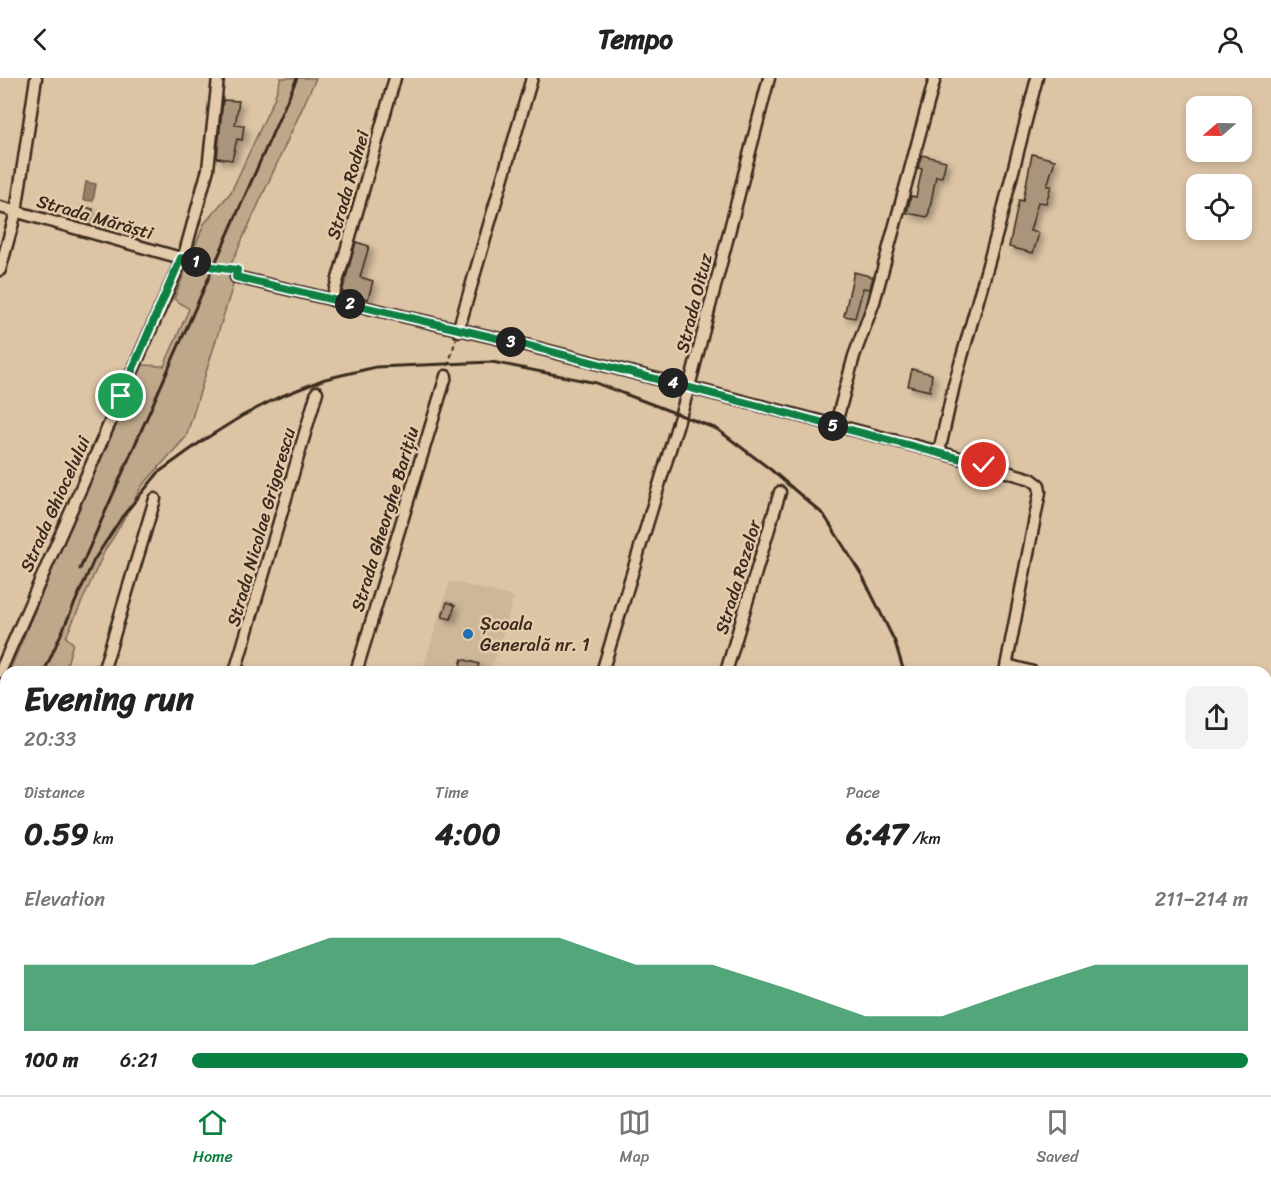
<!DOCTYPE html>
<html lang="en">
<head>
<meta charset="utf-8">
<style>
	:root { --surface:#fff; --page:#f2f2f2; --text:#222; --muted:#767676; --line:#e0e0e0; --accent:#0b8043 }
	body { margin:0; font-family:Sriracha,sans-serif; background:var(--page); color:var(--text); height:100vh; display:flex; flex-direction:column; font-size:22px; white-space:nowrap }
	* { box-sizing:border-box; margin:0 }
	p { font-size:20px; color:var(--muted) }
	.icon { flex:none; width:33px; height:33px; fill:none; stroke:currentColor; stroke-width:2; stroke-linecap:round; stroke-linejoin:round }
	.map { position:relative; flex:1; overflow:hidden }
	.panel { position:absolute; left:0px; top:588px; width:1272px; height:429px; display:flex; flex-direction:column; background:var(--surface); border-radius:18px 18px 0 0; box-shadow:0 3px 9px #0003 }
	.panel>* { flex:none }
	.needle { width:39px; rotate:250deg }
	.tools { position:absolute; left:1186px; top:18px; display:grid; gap:12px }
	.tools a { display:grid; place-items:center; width:66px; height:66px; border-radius:12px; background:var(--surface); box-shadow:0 3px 9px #0003; font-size:30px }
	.pin { position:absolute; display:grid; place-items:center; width:51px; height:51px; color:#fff; margin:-26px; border:3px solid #fff; border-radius:50%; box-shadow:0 2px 6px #0007 }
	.km { position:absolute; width:30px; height:30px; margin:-15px; border-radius:50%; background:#222; color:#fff; font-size:16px; line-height:30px; text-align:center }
	.round { display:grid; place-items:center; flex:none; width:63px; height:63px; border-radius:12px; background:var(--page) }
	.summary { display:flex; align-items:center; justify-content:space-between; height:102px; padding:0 24px }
	h1 { font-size:33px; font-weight:700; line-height:45px }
	.figures { display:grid; grid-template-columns:repeat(3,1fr); gap:9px; height:102px; padding:6px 24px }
	.figures div { display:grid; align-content:center }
	.figures b { font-size:30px; font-weight:700 }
	.figures small { font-size:16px; font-weight:400 }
	.figures p { font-size:16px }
	.chart { height:168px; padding:12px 24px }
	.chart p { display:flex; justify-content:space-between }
	.chart svg { width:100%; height:108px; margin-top:6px; fill:var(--accent); opacity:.7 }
	ul { padding:0 24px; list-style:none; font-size:20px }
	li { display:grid; grid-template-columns:96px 72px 1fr; align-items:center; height:45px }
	li i { height:15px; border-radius:8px; background:var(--accent) }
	header { display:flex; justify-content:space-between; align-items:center; height:78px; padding:0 24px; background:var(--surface); font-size:27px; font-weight:700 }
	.tab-bar { display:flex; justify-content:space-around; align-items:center; height:84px; border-top:2px solid var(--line); background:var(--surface); font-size:16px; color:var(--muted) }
	.tab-bar a { display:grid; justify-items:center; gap:3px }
	.tab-bar .active { color:var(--accent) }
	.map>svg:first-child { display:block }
	.built { fill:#cdb699 }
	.green { fill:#bfa78c; stroke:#7d6855; stroke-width:1.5 }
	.water { fill:#96806a; stroke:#725e4c; stroke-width:1.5 }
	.building { fill:#aa947c; stroke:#3b2a1e; stroke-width:1.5; filter:url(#shadow) }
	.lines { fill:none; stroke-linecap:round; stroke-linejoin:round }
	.minor-casing { stroke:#3b2a1e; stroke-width:15 }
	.primary-casing { stroke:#3b2a1e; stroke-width:20 }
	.path { stroke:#3b2a1e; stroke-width:2; stroke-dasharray:4.5 4.5; stroke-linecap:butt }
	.minor { stroke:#e3caab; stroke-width:10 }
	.primary { stroke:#e3caab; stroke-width:15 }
	.rail { stroke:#3b2a1e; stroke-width:3 }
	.route-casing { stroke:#fff; stroke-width:12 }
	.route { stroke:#0b8043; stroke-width:8 }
	.poi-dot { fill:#1f6fb2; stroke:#e3caab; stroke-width:2 }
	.labels { text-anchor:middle; stroke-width:5; stroke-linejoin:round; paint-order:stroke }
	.street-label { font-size:18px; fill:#3b2a1e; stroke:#e3caab }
	.poi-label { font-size:18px; fill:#3b2a1e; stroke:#e3caab; text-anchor:start }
</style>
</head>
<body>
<header><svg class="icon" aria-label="back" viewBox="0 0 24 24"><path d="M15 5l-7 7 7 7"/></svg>Tempo<svg class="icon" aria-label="person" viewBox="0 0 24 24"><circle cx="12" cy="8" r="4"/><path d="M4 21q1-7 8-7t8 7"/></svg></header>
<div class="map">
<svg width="1271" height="1017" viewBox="0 0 1271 1017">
	<defs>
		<filter id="shadow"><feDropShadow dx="4.5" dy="4.5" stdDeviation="3" flood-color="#0004"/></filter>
	</defs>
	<rect width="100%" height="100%" fill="#dcc4a5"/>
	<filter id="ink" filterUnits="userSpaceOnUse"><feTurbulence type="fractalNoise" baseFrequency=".0167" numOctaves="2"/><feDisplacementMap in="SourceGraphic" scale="12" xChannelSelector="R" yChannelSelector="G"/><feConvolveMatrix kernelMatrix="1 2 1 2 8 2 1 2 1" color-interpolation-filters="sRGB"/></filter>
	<g filter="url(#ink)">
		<g class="built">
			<polygon points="450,503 514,519 491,594 422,594"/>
			<polygon points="0,707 6,709 6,745 1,745 0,747"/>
		</g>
		<g class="green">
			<polygon points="281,0 316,0 227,195 233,207 186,359 142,408 113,460 106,470 66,559 73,565 65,594 9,594 55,485 143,287 164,288 189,231 174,221 204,146 231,114 274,21"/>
			<polygon points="6,622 6,686 0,685 0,634"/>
		</g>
		<polygon class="water" points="86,104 96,106 93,123 83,122"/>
		<g class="building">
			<polygon points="223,22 239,23 235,47 244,48 242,62 237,61 232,82 217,80"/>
			<polygon points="1032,76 1055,82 1047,108 1051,108 1046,125 1038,124 1030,153 1039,155 1033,175 1009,169 1019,122 1023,123"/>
			<polygon points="922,77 946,83 942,99 936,98 928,139 907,135 911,118 916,119 922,91 918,90"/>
			<polygon points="81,128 93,131 90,143 78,140"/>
			<polygon points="356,164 369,168 360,199 373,203 368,221 342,214"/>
			<polygon points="854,194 873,199 870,211 863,210 855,240 844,238"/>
			<polygon points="912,291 932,296 930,313 908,308"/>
			<polygon points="447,524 455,527 451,541 442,539"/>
			<polygon points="462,581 479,586 476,594 458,594"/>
		</g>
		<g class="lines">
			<defs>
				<g id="minor">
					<polyline points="0,129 181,180"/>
					<polyline points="0,192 16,134 36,0"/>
					<polyline points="236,199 526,267 939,374 1031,401 1039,407 1040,414 1005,594"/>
					<polyline points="332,222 395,0"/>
					<polyline points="458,253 532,0"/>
					<polyline points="835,349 854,278 874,224 935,0"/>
					<polyline points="939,374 954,307 997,155 1037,0"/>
					<polyline points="1007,587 1033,594"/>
					<polyline points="0,594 185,174 208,91 218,0"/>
					<polyline points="103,594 155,421"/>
					<polyline points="235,594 317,314"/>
					<polyline points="356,594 446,298"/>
					<polyline points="602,594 689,309 769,0"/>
					<polyline points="726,594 780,414"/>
					<polyline points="0,861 6,838"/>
					<polyline points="1266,903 1271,904"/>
					<polyline points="0,922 6,924"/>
					<polyline points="234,1017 236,1011"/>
					<polyline points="444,1017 445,1011"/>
					<polyline points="617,1017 619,1011"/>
					<polyline points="1146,1017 1148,1011"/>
				</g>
				<g id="primary">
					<polyline points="0,694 6,696"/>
					<polyline points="1198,1011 1221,1017"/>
				</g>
			</defs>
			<use href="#minor" class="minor-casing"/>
			<use href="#primary" class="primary-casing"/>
			<g class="path">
				<polyline points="193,183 228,191"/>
				<polyline points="448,288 456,261"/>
			</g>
			<use href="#minor" class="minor"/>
			<use href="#primary" class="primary"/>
			<g class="rail">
				<polyline points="80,491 297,0"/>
				<polyline points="44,594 94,482 122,439 159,394 202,363 242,338 277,320 325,301 376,289 492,284 596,305 717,351 770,391 824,437 863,499 895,564 904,594"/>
				<polyline points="0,677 6,662"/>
				<polyline points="0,698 6,684"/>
				<polyline points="871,1017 873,1011"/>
			</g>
		</g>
	</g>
	<g class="lines" filter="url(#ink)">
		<defs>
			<polyline id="route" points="121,318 181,180 214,189 237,192 236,199 526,267 984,387"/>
		</defs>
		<use href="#route" class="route-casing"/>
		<use href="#route" class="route"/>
	</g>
	<circle class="poi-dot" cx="468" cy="556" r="6"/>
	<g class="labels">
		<g class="street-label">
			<text transform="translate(348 107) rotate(-74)" y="6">Strada Rodnei</text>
			<text transform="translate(95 139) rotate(16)" y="6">Strada Mărăști</text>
			<text transform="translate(694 225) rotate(-76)" y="6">Strada Oituz</text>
			<text transform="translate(55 426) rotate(-66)" y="6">Strada Ghiocelului</text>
			<text transform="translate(385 441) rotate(-73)" y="6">Strada Gheorghe Barițiu</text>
			<text transform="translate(261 449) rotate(-74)" y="6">Strada Nicolae Grigorescu</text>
			<text transform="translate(738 499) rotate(-73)" y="6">Strada Rozelor</text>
		</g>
		<g class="poi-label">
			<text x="480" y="552">Școala<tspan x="480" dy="21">Generală nr. 1</tspan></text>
		</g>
	</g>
</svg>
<div class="tools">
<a><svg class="needle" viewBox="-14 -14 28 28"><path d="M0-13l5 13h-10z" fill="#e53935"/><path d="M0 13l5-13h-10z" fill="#767676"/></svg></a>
<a><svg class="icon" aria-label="locate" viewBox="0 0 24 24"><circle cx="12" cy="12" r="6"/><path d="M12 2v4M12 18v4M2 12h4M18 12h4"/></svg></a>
</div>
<div class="pin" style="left:121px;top:318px;background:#1e9e55"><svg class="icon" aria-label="arrive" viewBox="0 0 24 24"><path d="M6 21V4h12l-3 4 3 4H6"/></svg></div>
<div class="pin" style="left:984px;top:387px;background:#d93025"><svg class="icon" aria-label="check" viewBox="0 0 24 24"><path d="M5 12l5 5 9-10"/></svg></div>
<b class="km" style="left:196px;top:184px">1</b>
<b class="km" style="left:350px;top:226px">2</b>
<b class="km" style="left:511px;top:264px">3</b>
<b class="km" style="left:673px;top:305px">4</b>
<b class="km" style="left:833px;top:348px">5</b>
<section class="panel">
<div class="summary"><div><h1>Evening run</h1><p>20:33</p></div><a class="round"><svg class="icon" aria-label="share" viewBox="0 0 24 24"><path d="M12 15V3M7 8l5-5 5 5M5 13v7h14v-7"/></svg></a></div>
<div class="figures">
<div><p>Distance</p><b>0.59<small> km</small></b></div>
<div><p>Time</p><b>4:00</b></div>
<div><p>Pace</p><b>6:47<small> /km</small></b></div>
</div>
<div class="chart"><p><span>Elevation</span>211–214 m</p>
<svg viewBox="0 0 160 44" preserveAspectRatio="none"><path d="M0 44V17L10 17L20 17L30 17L40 6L50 6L60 6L70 6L80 17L90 17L100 27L110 38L120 38L130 27L140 17L150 17L160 17V44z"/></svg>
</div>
<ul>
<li><b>100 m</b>6:21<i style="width:100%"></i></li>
</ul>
</section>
</div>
<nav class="tab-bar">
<a class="active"><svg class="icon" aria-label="home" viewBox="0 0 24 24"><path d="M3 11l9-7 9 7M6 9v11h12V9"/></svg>Home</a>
<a><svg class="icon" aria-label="map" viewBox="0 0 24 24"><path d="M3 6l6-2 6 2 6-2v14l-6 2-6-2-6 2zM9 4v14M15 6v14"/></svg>Map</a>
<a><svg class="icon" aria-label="saved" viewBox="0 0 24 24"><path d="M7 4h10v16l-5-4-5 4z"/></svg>Saved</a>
</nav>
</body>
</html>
